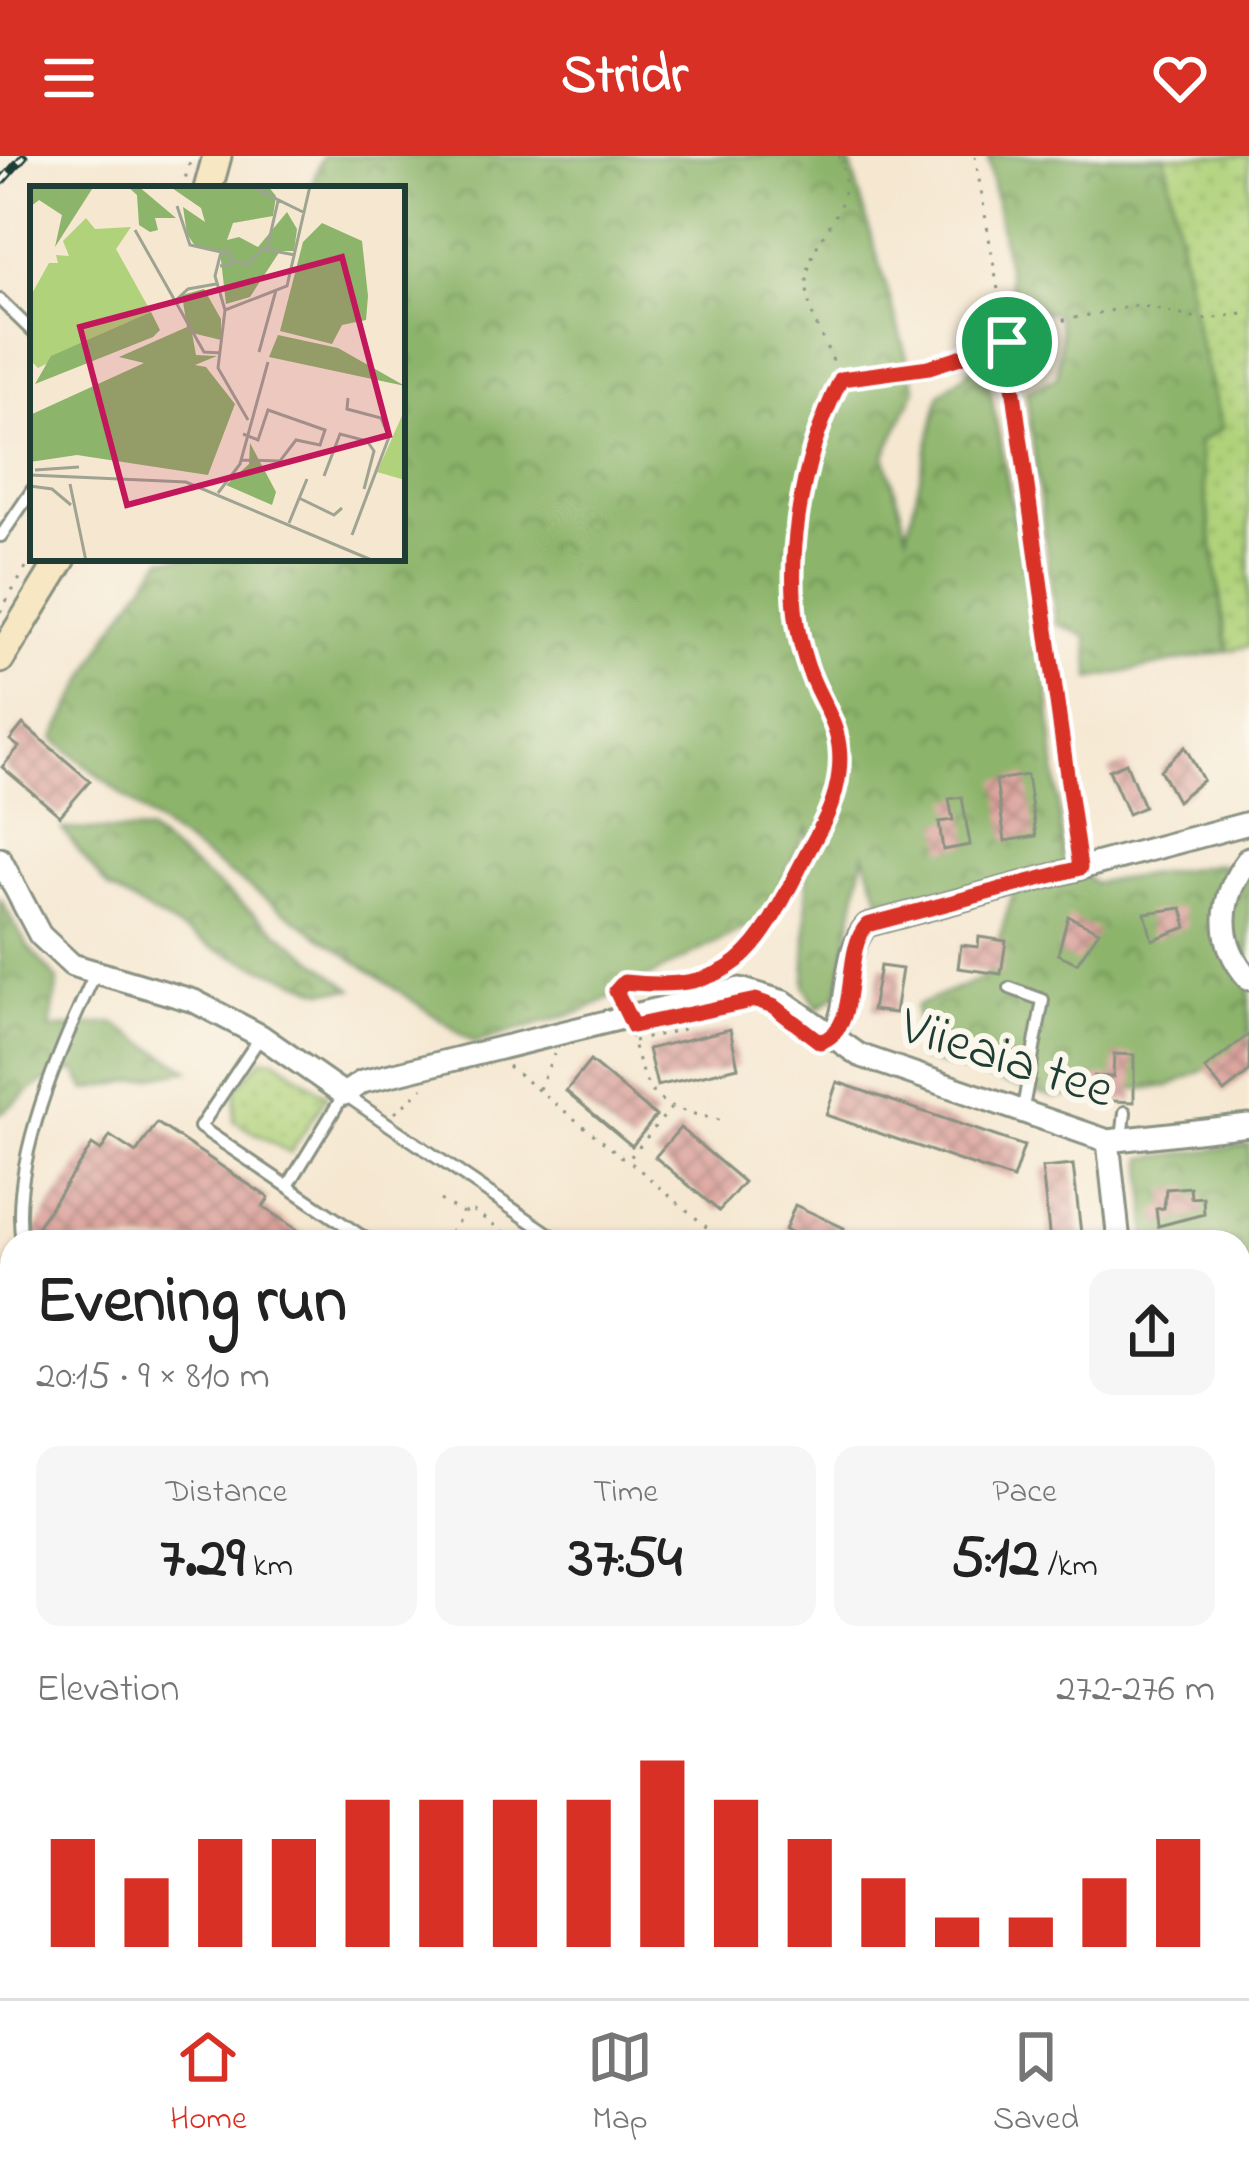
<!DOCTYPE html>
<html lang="en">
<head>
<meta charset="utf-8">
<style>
	:root { --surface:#fff; --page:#f6f6f6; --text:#222; --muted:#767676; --line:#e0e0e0; --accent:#d93025 }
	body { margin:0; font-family:"Indie Flower",sans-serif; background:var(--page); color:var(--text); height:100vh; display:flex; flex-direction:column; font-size:45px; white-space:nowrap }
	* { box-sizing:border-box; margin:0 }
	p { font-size:39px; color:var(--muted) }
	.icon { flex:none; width:66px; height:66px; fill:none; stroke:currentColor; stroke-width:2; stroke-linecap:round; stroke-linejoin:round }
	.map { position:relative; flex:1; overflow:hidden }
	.details { position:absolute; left:0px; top:1074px; width:1251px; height:768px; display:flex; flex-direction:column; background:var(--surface); border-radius:36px 36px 0 0; box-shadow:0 3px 9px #0004 }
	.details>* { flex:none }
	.pin { position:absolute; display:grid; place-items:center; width:102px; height:102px; color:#fff; margin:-51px; border:6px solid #fff; border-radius:50%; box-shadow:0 3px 12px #0007 }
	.round { display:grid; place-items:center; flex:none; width:126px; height:126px; border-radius:24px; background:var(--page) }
	.headline { display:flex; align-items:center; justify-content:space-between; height:204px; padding:0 36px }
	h1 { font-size:66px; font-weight:700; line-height:90px }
	.figures { display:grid; grid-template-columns:repeat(3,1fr); gap:18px; height:204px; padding:12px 36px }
	.figures div { display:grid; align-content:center; border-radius:24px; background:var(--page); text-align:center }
	.figures b { font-size:60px; font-weight:700 }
	.figures small { font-size:33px; font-weight:400 }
	.figures p { font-size:33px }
	.chart { height:336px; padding:24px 36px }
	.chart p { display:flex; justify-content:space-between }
	.chart svg { width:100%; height:216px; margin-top:12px; stroke:var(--accent); stroke-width:6 }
	header { display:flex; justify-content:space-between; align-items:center; height:156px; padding:0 36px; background:var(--accent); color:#fff; font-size:54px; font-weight:700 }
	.tab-bar { display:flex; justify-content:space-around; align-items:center; height:168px; border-top:3px solid var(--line); background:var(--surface); font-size:33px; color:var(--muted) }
	.tab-bar a { display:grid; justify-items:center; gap:6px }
	.tab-bar .selected { color:var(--accent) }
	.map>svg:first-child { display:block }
	.grass { fill:url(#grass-dots); stroke:#688857; stroke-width:3 }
	.forest { fill:url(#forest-crowns); stroke:#56784f; stroke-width:3 }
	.building { fill:url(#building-cross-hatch) }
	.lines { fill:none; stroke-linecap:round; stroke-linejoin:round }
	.lane-casing { stroke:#8a9282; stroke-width:16 }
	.street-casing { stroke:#8a9282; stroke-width:27 }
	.secondary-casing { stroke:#8a9282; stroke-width:33 }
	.path { stroke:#8a9282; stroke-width:3; stroke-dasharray:3 9; stroke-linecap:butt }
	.lane { stroke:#fff; stroke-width:10 }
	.street { stroke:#fff; stroke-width:21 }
	.secondary { stroke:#f7e8c3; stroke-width:27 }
	.rail-casing { stroke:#1f3d34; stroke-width:9 }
	.rail { stroke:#fbf7ec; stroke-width:4.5; stroke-dasharray:14; stroke-linecap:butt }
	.route-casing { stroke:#fff; stroke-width:24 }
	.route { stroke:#d93025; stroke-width:15 }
	.labels { text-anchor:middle; stroke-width:12; stroke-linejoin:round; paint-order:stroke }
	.street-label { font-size:54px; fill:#1f3d34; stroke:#fbf7ec }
	.inset-road { fill:none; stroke:#9fa392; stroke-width:3 }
	.view { fill:#c2185b; fill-opacity:0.15; stroke:#c2185b; stroke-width:6 }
	.inset-edge { fill:none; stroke:#1f3d34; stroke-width:6 }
</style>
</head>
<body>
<header><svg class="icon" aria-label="menu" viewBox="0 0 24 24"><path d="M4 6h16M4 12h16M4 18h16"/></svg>Stridr<svg class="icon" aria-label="heart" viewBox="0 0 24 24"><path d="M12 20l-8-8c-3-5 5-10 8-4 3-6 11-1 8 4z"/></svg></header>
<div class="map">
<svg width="1249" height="1842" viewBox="0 0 1249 1842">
	<defs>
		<pattern id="grass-dots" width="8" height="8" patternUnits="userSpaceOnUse" patternTransform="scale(3)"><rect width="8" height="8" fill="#b0d27a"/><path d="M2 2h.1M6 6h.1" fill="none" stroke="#97b56a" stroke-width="1.8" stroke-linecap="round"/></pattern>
		<pattern id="forest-crowns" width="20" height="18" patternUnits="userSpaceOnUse" patternTransform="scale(3)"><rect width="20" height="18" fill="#8cb46a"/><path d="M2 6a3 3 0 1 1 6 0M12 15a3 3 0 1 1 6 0" fill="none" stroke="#729458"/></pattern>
		<pattern id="building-cross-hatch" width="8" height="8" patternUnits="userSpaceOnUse" patternTransform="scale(3)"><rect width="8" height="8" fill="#dda59f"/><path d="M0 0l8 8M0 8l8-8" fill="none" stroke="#b38882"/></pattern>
	</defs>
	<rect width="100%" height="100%" fill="#fbf7ec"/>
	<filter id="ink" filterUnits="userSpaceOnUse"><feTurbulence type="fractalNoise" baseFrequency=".00833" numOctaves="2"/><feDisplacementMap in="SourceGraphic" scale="24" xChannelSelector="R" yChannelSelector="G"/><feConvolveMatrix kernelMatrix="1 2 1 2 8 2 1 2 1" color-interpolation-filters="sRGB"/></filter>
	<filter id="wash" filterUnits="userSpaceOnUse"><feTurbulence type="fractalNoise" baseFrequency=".004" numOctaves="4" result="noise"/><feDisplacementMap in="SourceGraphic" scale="48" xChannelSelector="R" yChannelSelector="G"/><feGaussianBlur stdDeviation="2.7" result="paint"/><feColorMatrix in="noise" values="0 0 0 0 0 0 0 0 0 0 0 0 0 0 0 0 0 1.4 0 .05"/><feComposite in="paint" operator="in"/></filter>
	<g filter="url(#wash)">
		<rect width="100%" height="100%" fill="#f5e7d0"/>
		<g class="grass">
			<polygon points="1165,0 1249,0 1249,490 1228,495 1198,286 1222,271 1196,173"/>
			<polygon points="262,903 275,903 327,940 290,997 234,965 236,933"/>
		</g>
		<g class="forest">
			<polygon points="322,0 848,0 916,233 885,299 907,377 940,238 984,203 1049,540 1063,702 1094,727 1218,708 1249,718 1249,894 1169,930 1054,941 918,902 916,850 987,820 1018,723 881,746 864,697 838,837 818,853 805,831 808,670 765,761 583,855 474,887 158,668 54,583 111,475 163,402 402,402 402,33 311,33"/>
			<polygon points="988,0 1165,0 1196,173 1222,272 1198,287 1228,495 1091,523 1087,481 1056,467 1026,235 1057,221 1061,175 1056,157 1014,152"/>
			<polygon points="62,673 148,676 352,833 322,835 215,793 108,732"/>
			<polygon points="0,743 28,791 58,824 50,873 113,867 189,914 86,934 75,914 39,928 0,958"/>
			<polygon points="1249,989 1249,1313 1239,1304 1239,1086 1147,1086 1144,1002"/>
			<polygon points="1239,1531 1249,1538 1249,1842 799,1842 800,1830 1239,1830"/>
			<polygon points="409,1830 494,1830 484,1842 402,1842"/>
		</g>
		<g id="blocks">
			<g class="building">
				<polygon points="23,568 90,625 60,660 2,611 19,591 10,584"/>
				<polygon points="1185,591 1203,624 1177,645 1160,614"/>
				<polygon points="1126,607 1144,651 1128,658 1109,614"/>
				<polygon points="1027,619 1036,680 1005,685 996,624"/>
				<polygon points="962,641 970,689 943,694 939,666 953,664 949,643"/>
				<polygon points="1182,752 1187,771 1152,784 1145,757"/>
				<polygon points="1068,760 1099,775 1077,807 1058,798"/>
				<polygon points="979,781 1006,785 1001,818 958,812 961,789 978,791"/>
				<polygon points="880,810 902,813 895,857 872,854"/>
				<polygon points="730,873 738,911 657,930 648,893"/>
				<polygon points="1249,878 1249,916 1224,936 1205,913"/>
				<polygon points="1114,898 1134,899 1134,946 1093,944 1094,920 1113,921"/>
				<polygon points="590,905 656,960 632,990 566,935"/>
				<polygon points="837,926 1024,990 1013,1023 826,959"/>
				<polygon points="157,967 269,1042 263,1051 315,1086 41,1086 31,1080 92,989 101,995 110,980 136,997"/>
				<polygon points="680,972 744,1026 719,1055 655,1001"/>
				<polygon points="1073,1009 1082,1086 1050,1086 1042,1012"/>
				<polygon points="1190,1031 1191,1042 1203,1041 1204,1058 1158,1070 1156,1053 1164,1052 1166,1033"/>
				<polygon points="795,1049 844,1072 838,1086 788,1086 791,1076 785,1074"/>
			</g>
		</g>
	</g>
	<g filter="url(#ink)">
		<use href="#blocks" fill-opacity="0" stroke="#8a9282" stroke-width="3"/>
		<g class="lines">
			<defs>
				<g id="lane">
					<polyline points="0,144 33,176"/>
					<polyline points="1,380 33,333"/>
					<polyline points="1010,832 1043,844 1023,952"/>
					<polyline points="261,880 200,971 370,1086"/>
					<polyline points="1122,984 1125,956"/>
					<polyline points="288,1030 344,938 561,1086"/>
					<path d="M22 1086C9 1006 61 890 95 818"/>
					<polyline points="1239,1366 1245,1359"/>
					<polyline points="1239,1448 1249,1435"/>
					<polyline points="0,1452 12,1461"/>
					<polyline points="0,1687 12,1665"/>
					<polyline points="0,1840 34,1841 99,1830"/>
				</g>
				<g id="street">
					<path d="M1249 702C1219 741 1215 785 1249 823"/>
					<polyline points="0,703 40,779 72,809 194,845 261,880 344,938 362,926 740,833 784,846 859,899 1108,985 1249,969"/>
					<path d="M832 882C852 850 841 796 867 769L1249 667"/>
					<polyline points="1108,985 1119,1086"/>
					<polyline points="1239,1480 1249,1485"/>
				</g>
				<g id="secondary">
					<polyline points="208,33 217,0"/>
					<polyline points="0,503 62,402"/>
				</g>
			</defs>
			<use href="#lane" class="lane-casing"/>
			<use href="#street" class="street-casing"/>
			<use href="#secondary" class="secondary-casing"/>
			<g class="path">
				<polyline points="975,0 1007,186 1077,693"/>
				<polyline points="182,33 192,0"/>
				<polyline points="844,223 929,211 993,194 1059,165 1139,149 1202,164 1249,157"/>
				<polyline points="0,456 33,400"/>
				<path d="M694 823 756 794 832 656 840 614 836 564 807 511 798 475 794 416 816 275 841 223C829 192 805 158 807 124 809 76 862 55 839 0"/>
				<polyline points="619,841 616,835 624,826 667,830"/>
				<path d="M631 879C648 944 653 949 719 964"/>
				<polyline points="634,885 688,872"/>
				<polyline points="508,910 626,1004"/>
				<polyline points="539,933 554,898"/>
				<polyline points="671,952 628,1004 724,1086"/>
				<polyline points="395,957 423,932"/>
				<polyline points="440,1044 463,1057"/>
				<polyline points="442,1086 469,1052 519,1086"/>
				<polyline points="151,1830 182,1842"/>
				<polyline points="368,1842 374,1830"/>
			</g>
			<use href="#lane" class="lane"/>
			<use href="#street" class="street"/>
			<use href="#secondary" class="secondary"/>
			<defs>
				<polyline id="rail" points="0,27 24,0"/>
			</defs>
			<use href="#rail" class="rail-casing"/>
			<use href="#rail" class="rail"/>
		</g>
	</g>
	<g class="lines" filter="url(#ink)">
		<defs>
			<path id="route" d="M1007 186 1080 712 867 769C840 798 863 872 820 886L773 850 756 844 633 870 616 835 624 826C735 838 756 797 801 709 817 677 835 653 839 617 845 567 819 549 806 506 778 420 801 302 841 223L929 211Z"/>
		</defs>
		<use href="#route" class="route-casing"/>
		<use href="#route" class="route"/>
	</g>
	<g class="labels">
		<g class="street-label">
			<text transform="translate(1008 899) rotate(18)" y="19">Viieaia tee</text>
		</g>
	</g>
	<g transform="translate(30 30)">
		<rect width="375" height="375" fill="#f5e7d0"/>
		<path d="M56 32 65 43 101 41 86 63 121 126 8 182 0 174V111L19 77H28L26 69 39 70 33 55ZM375 223 372 249 375 294 347 286Z" fill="#b0d27a"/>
		<path d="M0 0H64L25 61 32 29 9 14 0 21ZM97 0H108L146 32H125L128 44 120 46 109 39 107 9ZM139 0H238L246 10 243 30 203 37 197 54 209 51 228 61 257 26 267 43 264 65H250L220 111 196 118 190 65 165 60 157 48 153 21 175 36 171 22ZM292 37 332 55 338 110 336 134 312 139 302 158 250 145 273 56ZM174 103 191 133V154L162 147 166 169 187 170 165 179 176 181 205 218 178 289 47 269 0 276V229L114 177 89 171 157 141 152 109ZM121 126 130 144 123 151 5 198 21 170ZM248 149 308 162 375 200 239 171ZM220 257 246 306 242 319 196 299 219 278Z" fill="#8cb46a"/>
		<path class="inset-road" d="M220 0 275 27M147 20 160 59 191 66M105 44 174 166 191 167M237 63 248 15M203 75 218 79 233 63 265 69M190 80 202 78 198 65 191 66 185 90 195 124 188 182 218 234M144 116 158 103 186 98M195 124 257 100 280 0M229 166 246 104M318 212 317 223 351 232 359 251 322 349M210 274 250 275 266 254 290 259 295 244 238 224 228 254 213 248M5 284 49 281M0 289 156 296 344 375M294 290 310 248 337 255 344 265 334 303M40 298 56 375M0 300 22 303 41 319M188 307 210 278 238 176M269 312 304 329 312 322M259 337 277 293"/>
		<path class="view" d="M312 71 359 249 97 319 50 141Z"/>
		<rect width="375" height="375" class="inset-edge"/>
	</g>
</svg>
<div class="pin" style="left:1007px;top:186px;background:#1e9e55"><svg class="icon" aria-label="arrive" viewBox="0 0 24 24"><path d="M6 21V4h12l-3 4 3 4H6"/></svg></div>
<section class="details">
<div class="headline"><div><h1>Evening run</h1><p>20:15 · 9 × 810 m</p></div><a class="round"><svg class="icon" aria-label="share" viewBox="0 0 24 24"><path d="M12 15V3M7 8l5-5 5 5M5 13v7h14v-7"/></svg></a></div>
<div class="figures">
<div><p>Distance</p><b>7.29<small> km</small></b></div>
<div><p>Time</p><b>37:54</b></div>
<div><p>Pace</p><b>5:12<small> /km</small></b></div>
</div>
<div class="chart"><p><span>Elevation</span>272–276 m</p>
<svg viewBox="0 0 160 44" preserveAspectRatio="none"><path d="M5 44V22M15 44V30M25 44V22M35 44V22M45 44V14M55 44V14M65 44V14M75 44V14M85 44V6M95 44V14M105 44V22M115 44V30M125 44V38M135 44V38M145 44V30M155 44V22"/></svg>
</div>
</section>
</div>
<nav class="tab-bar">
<a class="selected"><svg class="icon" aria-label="home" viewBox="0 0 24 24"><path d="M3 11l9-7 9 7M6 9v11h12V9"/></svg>Home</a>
<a><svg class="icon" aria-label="map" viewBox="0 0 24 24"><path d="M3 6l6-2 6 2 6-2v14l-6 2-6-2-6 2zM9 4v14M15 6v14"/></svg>Map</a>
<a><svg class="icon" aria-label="saved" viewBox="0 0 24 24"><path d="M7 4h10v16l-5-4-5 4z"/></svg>Saved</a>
</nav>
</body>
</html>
